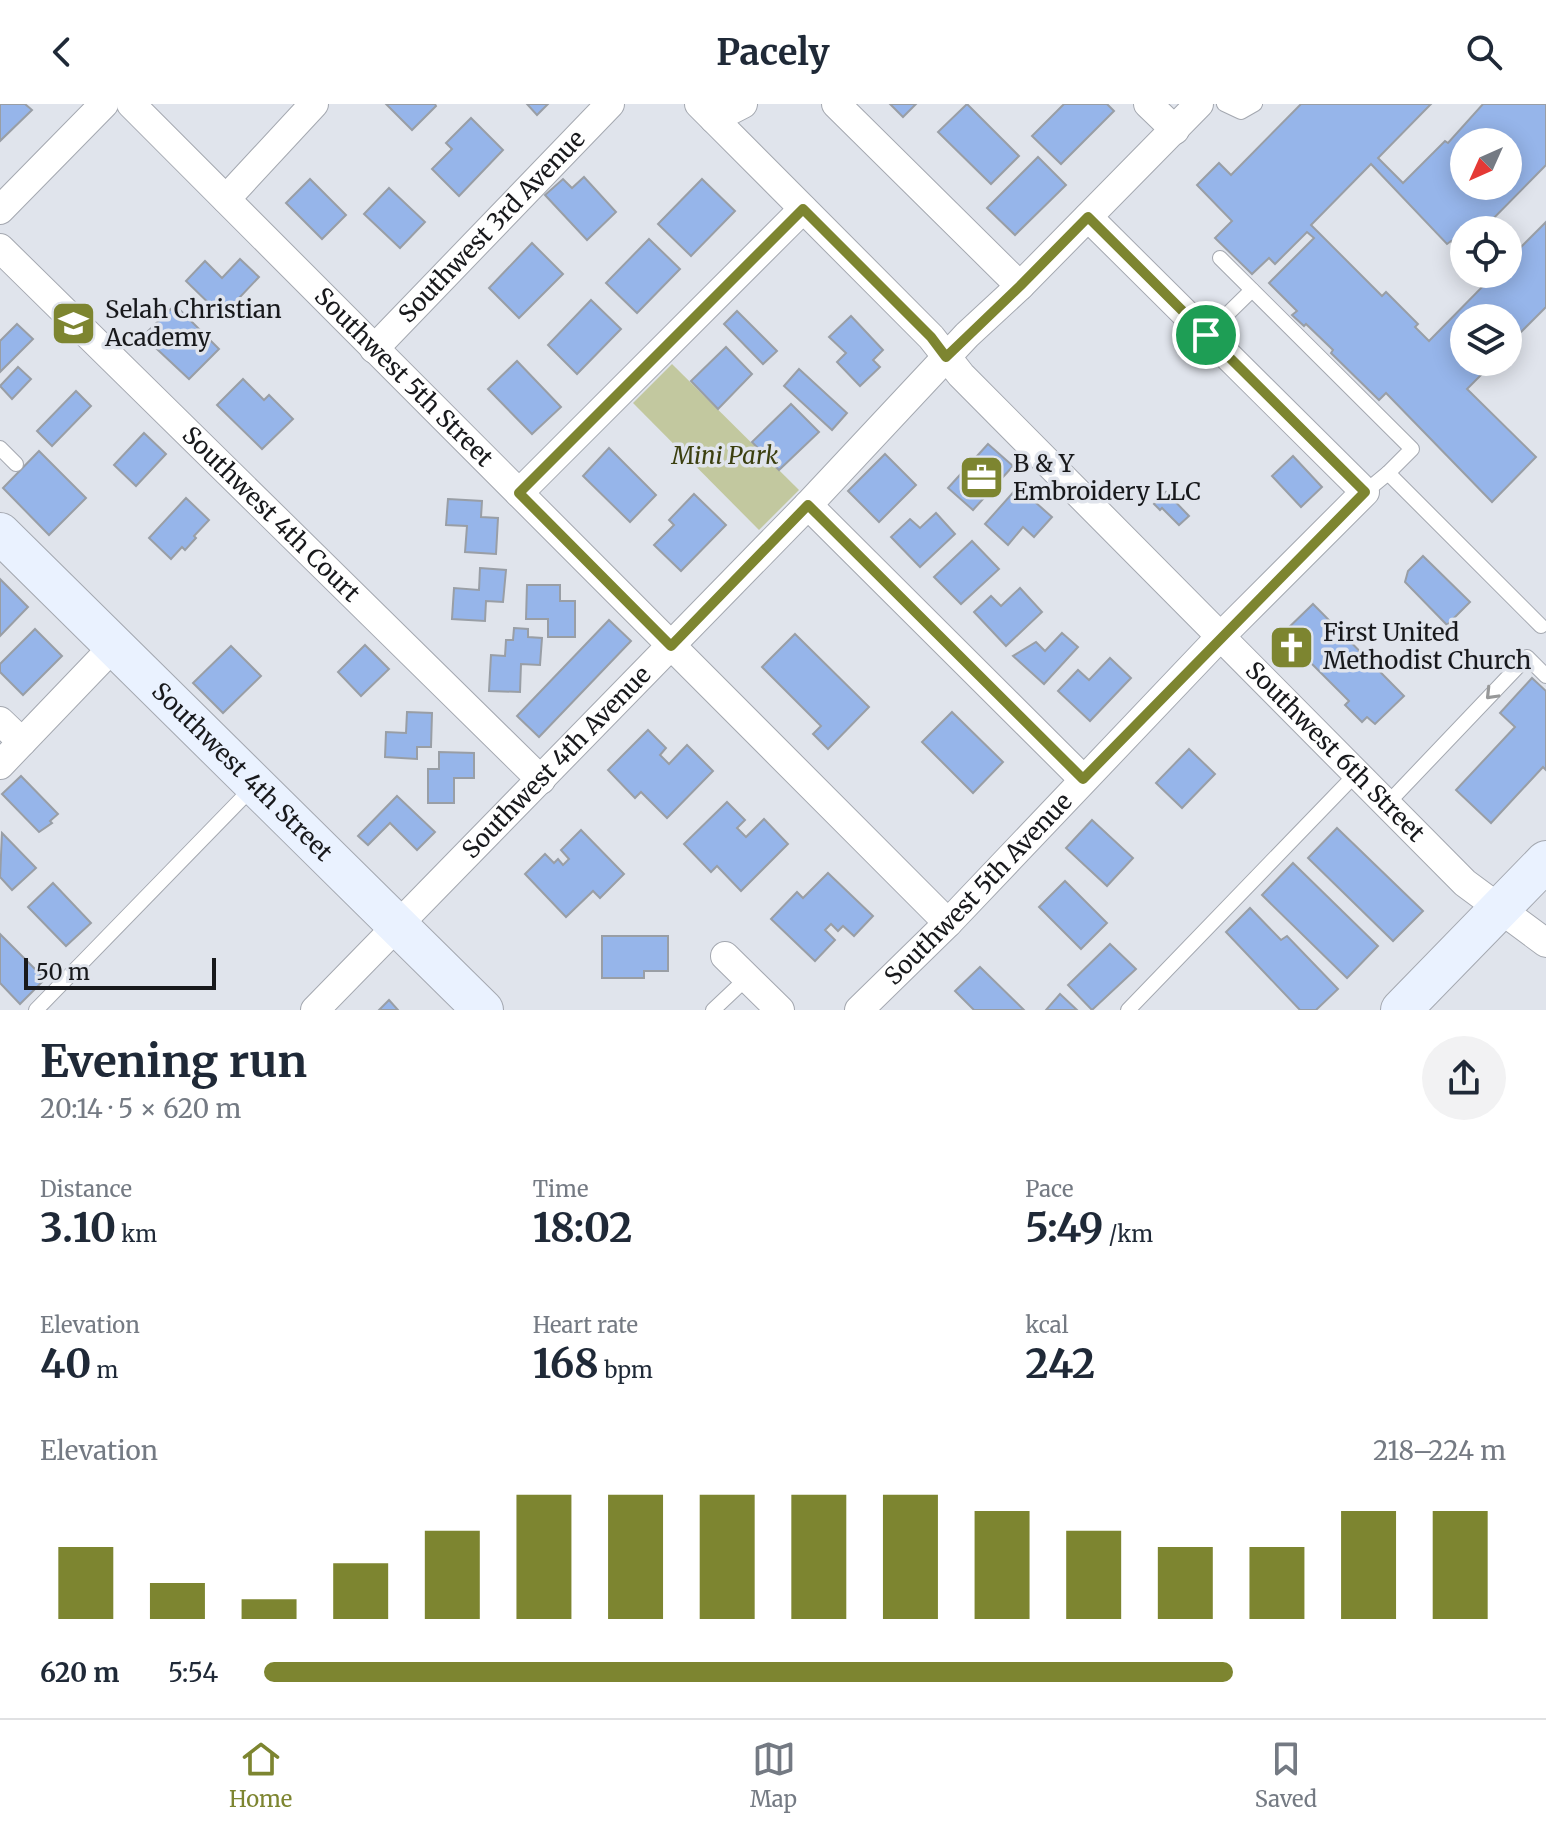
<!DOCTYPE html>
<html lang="en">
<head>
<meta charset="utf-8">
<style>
	:root { --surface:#fff; --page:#f2f2f3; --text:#1f2937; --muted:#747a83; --line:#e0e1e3; --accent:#7d8530 }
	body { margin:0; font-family:Merriweather,serif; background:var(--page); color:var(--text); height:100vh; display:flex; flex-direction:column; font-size:30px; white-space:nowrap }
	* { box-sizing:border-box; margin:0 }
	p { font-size:26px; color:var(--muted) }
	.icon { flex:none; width:44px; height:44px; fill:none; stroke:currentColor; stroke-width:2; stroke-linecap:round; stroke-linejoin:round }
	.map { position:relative; height:906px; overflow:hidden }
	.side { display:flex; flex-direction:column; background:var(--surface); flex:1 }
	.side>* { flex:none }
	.needle { width:52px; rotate:225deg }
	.controls { position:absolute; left:1450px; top:24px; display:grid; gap:16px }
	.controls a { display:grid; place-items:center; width:72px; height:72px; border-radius:50%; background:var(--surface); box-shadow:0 4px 20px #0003; font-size:40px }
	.scale { position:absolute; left:24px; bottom:20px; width:192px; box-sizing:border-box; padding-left:8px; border:4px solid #18191c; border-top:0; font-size:22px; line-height:28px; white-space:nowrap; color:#18191c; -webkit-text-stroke:6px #e0e4ec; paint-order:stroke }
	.pin { position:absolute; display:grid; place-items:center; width:68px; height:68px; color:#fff; margin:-34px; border:4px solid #fff; border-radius:50%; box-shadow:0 2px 8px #0007 }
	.round { display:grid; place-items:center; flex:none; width:84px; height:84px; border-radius:42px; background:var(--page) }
	.overview { display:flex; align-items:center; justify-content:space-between; height:136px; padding:0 40px }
	h1 { font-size:44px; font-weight:700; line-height:60px }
	.stats { display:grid; grid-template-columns:repeat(3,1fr); gap:12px; height:136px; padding:8px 40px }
	.stats div { display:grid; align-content:center }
	.stats b { font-size:40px; font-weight:700 }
	.stats small { font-size:22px; font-weight:400 }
	.stats p { font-size:22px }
	.chart { height:224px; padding:16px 40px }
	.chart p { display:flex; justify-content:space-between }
	.chart svg { width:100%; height:144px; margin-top:8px; stroke:var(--accent); stroke-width:6 }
	ul { padding:0 40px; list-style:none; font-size:26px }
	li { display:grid; grid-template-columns:128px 96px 1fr; align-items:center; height:60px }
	li i { height:20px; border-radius:10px; background:var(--accent) }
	header { display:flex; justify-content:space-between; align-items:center; height:104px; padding:0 40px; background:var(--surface); font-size:36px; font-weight:700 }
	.tab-bar { display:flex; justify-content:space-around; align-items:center; height:112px; border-top:2px solid var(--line); background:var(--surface); font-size:22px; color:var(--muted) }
	.tab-bar a { display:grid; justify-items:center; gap:4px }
	.tab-bar .active { color:var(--accent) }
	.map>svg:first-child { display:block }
	.green { fill:#c2c89f }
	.building { fill:#96b5ea; stroke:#999ea5; stroke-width:2; fill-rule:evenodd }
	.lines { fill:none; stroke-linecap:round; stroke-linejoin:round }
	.lane-casing { stroke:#a4a8b0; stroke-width:16 }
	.street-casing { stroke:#a4a8b0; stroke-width:30 }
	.secondary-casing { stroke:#a4a8b0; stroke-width:42 }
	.lane { stroke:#fff; stroke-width:14 }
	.street { stroke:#fff; stroke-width:28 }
	.secondary { stroke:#eaf2ff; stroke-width:40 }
	.oneway { stroke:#979899 }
	.route-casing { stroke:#fff; stroke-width:16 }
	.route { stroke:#7d8530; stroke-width:10 }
	.labels { text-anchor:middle; stroke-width:7; stroke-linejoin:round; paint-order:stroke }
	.street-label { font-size:24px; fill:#18191c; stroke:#e0e4ec }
	.poi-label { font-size:24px; fill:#18191c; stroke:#e0e4ec; text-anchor:start }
	.park-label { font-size:24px; font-style:italic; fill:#3b3f0f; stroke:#e0e4ec }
</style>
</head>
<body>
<header><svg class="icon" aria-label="back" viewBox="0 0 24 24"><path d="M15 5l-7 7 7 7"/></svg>Pacely<svg class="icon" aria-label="search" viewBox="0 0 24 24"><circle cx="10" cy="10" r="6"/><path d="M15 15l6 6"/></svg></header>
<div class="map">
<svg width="1546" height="906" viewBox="0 0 1546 906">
	<rect width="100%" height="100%" fill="#e0e4ec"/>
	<polygon class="green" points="672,260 799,386 759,426 633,299"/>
	<g class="building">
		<polygon points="0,0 25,0 32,6 0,37"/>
		<polygon points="386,0 435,0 436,2 412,26"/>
		<polygon points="527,0 548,0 537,11"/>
		<polygon points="890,0 916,0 903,13"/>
		<polygon points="967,0 1019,52 991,80 938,28"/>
		<polygon points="1064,0 1107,0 1114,7 1061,60 1032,32"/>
		<path d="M1301 0H1431L1378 54 1403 79 1445 37 1448 39 1483 0H1546V61L1482 126H1464V151L1451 137 1447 140 1371 60 1311 121 1382 192 1386 188 1418 220 1415 223 1429 237 1489 176 1484 170H1508V156L1546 118V203L1508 241V214H1464V258H1494L1467 285 1536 353 1492 398 1386 289 1379 296 1331 249 1333 246 1306 220 1304 222 1292 211 1297 207 1269 179 1314 134 1307 128 1275 160 1269 154 1252 170 1215 134 1232 117 1197 81 1219 59 1231 71ZM1464 38H1508V82H1464Z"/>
		<polygon points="471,14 503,46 459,92 432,65 452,45 446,39"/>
		<polygon points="1038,53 1066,81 1015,131 987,104"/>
		<polygon points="584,73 616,108 587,136 545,91 563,75 572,84"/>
		<polygon points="310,75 346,111 322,135 286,99"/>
		<polygon points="702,75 735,107 691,152 658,120"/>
		<polygon points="389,84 425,118 400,144 364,110"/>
		<polygon points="649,135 680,165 637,209 606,179"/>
		<polygon points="532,139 563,170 519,214 489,184"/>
		<polygon points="240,155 259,173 222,212 186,177 205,157 222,174"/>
		<polygon points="591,196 621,225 577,270 548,241"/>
		<polygon points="175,201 219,245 189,275 143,232"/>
		<polygon points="737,207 777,247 763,260 724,220"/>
		<polygon points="851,212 883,246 873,256 880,263 860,282 837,258 846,249 829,233"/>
		<polygon points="17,220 33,235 0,268 0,237"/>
		<polygon points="726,243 752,270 718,305 691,277"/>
		<polygon points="517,257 561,303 532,330 488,285"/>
		<polygon points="18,263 31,275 12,295 0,282"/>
		<polygon points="799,265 847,309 832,326 784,282"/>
		<polygon points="243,275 264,296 269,291 293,315 262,345 217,301"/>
		<polygon points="76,287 91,302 52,342 37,327"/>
		<polygon points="791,300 819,328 779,366 752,338"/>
		<polygon points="144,329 166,350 136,382 114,361"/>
		<polygon points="988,340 1013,362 973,406 948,384"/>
		<polygon points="609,344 656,391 630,418 583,372"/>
		<polygon points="39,347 86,394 49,431 3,384"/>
		<polygon points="885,350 916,381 879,418 848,387"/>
		<polygon points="1293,352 1322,383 1301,403 1272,372"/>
		<polygon points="1018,383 1052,413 1034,433 1023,423 1008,441 985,420"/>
		<polygon points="1166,388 1189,412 1179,421 1162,404 1160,406 1154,400"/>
		<polygon points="694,390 726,421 681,467 654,441 674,421 669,416"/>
		<polygon points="186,394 209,416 194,432 196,434 185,446 182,443 171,455 149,434"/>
		<polygon points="448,395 482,397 481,413 498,414 496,450 465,448 467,422 446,421"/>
		<polygon points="936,409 955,430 920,463 891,433 910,415 920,424"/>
		<polygon points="972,437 999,465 961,500 934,473"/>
		<polygon points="1423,452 1470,498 1447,521 1405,478 1408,467"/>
		<polygon points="480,464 506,466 503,498 486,497 485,517 452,515 454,484 479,486"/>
		<polygon points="0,475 28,503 0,532"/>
		<polygon points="527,481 560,481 560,497 575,497 575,533 548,533 548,515 526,515"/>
		<polygon points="1020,484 1042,508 1006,542 974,508 991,492 1001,502"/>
		<polygon points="1313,500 1404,592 1375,620 1367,613 1362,618 1345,601 1349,597 1282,530"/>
		<polygon points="609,516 631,537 539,633 517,612"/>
		<polygon points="514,524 528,525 528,533 542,534 540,561 521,560 520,588 489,587 491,551 505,552 506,536 513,536"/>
		<polygon points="35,525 62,552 23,591 0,568 0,560"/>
		<polygon points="1062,529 1078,543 1044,580 1013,552 1036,538 1045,547"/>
		<polygon points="795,530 869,603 828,645 813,630 821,622 762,563"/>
		<polygon points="365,541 389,565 361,592 338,568"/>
		<polygon points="231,542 261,572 223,609 193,579"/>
		<polygon points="1110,554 1131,574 1090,617 1058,587 1078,566 1089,576"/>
		<polygon points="1532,574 1546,587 1546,666 1543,663 1491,719 1456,686 1515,623 1500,609"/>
		<polygon points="407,608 432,609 431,643 417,643 417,655 385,653 386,628 406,629"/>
		<polygon points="952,608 1003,658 973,689 922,638"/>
		<polygon points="648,626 666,644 660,651 669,660 687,641 713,667 667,714 641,688 635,694 608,666"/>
		<polygon points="1189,645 1215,670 1182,704 1156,679"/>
		<polygon points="439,648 474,649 474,674 454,674 454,699 428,699 428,665 439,665"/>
		<polygon points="21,672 58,710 50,717 52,719 39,728 2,690"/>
		<polygon points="397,692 435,728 417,746 390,719 368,741 358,732"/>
		<polygon points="727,698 745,716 737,724 746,733 764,715 788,740 741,787 717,762 711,768 684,740"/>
		<polygon points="1092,716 1133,754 1107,782 1066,744"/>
		<polygon points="1337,724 1423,807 1393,837 1308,754"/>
		<polygon points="581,726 624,770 600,794 593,787 566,813 525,770 545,750 554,759 558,755 563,761 569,755 561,746"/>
		<polygon points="2,729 36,764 12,786 0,773"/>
		<polygon points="1293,759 1378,842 1347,874 1262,791"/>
		<polygon points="828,769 873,812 854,832 843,822 838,827 831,820 825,826 835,836 815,857 771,815 797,788 803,794"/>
		<polygon points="1065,777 1107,819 1081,845 1039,803"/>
		<polygon points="53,779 91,819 66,842 28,803"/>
		<polygon points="1250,804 1281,836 1287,832 1338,885 1316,906 1300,906 1226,828"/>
		<polygon points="0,830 45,875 20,900 0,879"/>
		<polygon points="602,832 668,832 668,867 644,867 644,874 602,874"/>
		<polygon points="1110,840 1136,865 1092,906 1068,881"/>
		<polygon points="980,863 1024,906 974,906 955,887"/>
		<polygon points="1060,890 1077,906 1046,906"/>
		<polygon points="389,896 398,906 379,906"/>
	</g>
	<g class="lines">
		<defs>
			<g id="lane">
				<polyline points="1224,0 1241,8 1255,0"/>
				<polyline points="1220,154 1412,345 1388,369"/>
				<polyline points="1206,231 1252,186"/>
				<polyline points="0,344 16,360"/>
				<polyline points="1365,388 1388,369 1541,522"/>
				<polyline points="1387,700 1527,553 1546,572"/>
				<polyline points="36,906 253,683"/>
				<polyline points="713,906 747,874"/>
				<polyline points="1128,906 1356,670"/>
			</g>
			<g id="street">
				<path id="s1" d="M131 0 948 819"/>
				<path id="s2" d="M699 0 931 233 961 271 1465 779 1546 839"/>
				<polyline points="836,0 1020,182"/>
				<polyline points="1148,0 1175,26"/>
				<polyline points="714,15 743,0"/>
				<polyline points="226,95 314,0"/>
				<polyline points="0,106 104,0"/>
				<path id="s3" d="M0 144 541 676"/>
				<path id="s4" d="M374 245 610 0"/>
				<polyline points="519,389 803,105"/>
				<polyline points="808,401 1083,675"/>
				<polyline points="0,617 22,638"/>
				<polyline points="0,661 114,542"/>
				<polyline points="725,852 780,906"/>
				<path id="s5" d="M315 906 808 401 967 231 1020 182 1199 0"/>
				<path id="s6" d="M859 906 948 819 1220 533 1365 388 1088 113"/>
			</g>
			<g id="secondary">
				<path id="s7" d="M0 429 483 906"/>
				<polyline points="1401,906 1546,757"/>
			</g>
		</defs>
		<use href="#lane" class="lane-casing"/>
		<use href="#street" class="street-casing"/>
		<use href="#secondary" class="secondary-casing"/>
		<use href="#lane" class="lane"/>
		<use href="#street" class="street"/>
		<use href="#secondary" class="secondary"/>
	</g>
	<defs><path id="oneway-chevron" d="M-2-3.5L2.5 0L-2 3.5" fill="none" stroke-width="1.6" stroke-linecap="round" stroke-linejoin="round" transform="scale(2)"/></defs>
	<use class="oneway" href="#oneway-chevron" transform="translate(1491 590) rotate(134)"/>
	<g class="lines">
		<defs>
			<polygon id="route" points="803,105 931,233 946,253 1020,182 1088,113 1365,388 1083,675 808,401 671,542 519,389"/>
		</defs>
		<use href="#route" class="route-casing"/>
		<use href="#route" class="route"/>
	</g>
	<defs>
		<symbol id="school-square" viewBox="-11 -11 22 22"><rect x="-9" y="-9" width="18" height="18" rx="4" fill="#7d8530" stroke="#e0e4ec"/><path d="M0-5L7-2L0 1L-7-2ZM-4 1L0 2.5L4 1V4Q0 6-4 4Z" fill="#fff"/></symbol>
		<symbol id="office-square" viewBox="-11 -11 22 22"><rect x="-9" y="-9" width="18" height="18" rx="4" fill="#7d8530" stroke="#e0e4ec"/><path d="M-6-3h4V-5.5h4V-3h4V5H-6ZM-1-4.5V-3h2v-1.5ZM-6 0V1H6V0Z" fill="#fff"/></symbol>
		<symbol id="church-square" viewBox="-11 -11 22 22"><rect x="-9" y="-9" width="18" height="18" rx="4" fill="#7d8530" stroke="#e0e4ec"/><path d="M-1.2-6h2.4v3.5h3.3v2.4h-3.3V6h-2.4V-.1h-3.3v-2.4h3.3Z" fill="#fff"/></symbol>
	</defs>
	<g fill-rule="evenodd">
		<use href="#school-square" x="48" y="194" width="51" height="51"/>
		<use href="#office-square" x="956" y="348" width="51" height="51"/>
		<use href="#church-square" x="1266" y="518" width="51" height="51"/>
	</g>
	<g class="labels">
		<g class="street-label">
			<text dy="8" stroke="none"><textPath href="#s4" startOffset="170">Southwest 3rd Avenue</textPath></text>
			<text dy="8" stroke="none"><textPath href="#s1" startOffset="386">Southwest 5th Street</textPath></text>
			<text dy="8" stroke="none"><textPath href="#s3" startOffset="380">Southwest 4th Court</textPath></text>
			<text dy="8" stroke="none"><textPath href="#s2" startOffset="908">Southwest 6th Street</textPath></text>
			<text dy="8" stroke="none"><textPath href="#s5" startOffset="346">Southwest 4th Avenue</textPath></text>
			<text dy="8" stroke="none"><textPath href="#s7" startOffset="340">Southwest 4th Street</textPath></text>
			<text dy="8" stroke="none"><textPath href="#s6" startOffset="170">Southwest 5th Avenue</textPath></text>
		</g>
		<g class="poi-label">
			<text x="105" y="214">Selah Christian<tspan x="105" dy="28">Academy</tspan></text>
			<text x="1013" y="368">B &amp; Y<tspan x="1013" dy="28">Embroidery LLC</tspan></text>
			<text x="1323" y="537">First United<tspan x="1323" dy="28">Methodist Church</tspan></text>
		</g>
		<g class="park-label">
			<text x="725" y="360">Mini Park</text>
		</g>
	</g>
</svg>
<div class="controls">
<a><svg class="needle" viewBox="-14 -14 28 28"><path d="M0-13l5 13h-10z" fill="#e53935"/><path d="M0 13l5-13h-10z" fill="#747a83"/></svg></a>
<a><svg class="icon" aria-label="locate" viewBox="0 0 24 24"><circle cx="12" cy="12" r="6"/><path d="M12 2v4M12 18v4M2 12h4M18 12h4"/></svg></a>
<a><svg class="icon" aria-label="layers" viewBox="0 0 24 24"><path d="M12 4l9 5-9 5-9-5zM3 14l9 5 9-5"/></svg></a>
</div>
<div class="scale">50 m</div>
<div class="pin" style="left:1206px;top:231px;background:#1e9e55"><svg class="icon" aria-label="arrive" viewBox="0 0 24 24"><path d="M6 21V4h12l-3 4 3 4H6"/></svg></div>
</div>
<section class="side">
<div class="overview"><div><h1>Evening run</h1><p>20:14 · 5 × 620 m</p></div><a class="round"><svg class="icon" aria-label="share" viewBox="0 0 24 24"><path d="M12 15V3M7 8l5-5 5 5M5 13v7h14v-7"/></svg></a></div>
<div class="stats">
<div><p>Distance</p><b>3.10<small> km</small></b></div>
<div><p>Time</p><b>18:02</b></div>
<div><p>Pace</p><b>5:49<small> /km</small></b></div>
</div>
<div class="stats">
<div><p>Elevation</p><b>40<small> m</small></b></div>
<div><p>Heart rate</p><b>168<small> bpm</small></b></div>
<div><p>kcal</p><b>242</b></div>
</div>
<div class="chart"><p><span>Elevation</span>218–224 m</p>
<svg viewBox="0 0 160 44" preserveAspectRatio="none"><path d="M5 44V22M15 44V33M25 44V38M35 44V27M45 44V17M55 44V6M65 44V6M75 44V6M85 44V6M95 44V6M105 44V11M115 44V17M125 44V22M135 44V22M145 44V11M155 44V11"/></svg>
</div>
<ul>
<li><b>620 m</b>5:54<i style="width:78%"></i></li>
</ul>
</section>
<nav class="tab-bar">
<a class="active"><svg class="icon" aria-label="home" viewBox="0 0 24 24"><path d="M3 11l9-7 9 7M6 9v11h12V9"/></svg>Home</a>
<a><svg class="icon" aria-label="map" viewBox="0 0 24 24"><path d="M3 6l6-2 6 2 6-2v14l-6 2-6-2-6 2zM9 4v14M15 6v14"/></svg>Map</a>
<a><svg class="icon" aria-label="saved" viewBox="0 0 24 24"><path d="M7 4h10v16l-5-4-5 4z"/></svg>Saved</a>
</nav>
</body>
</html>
